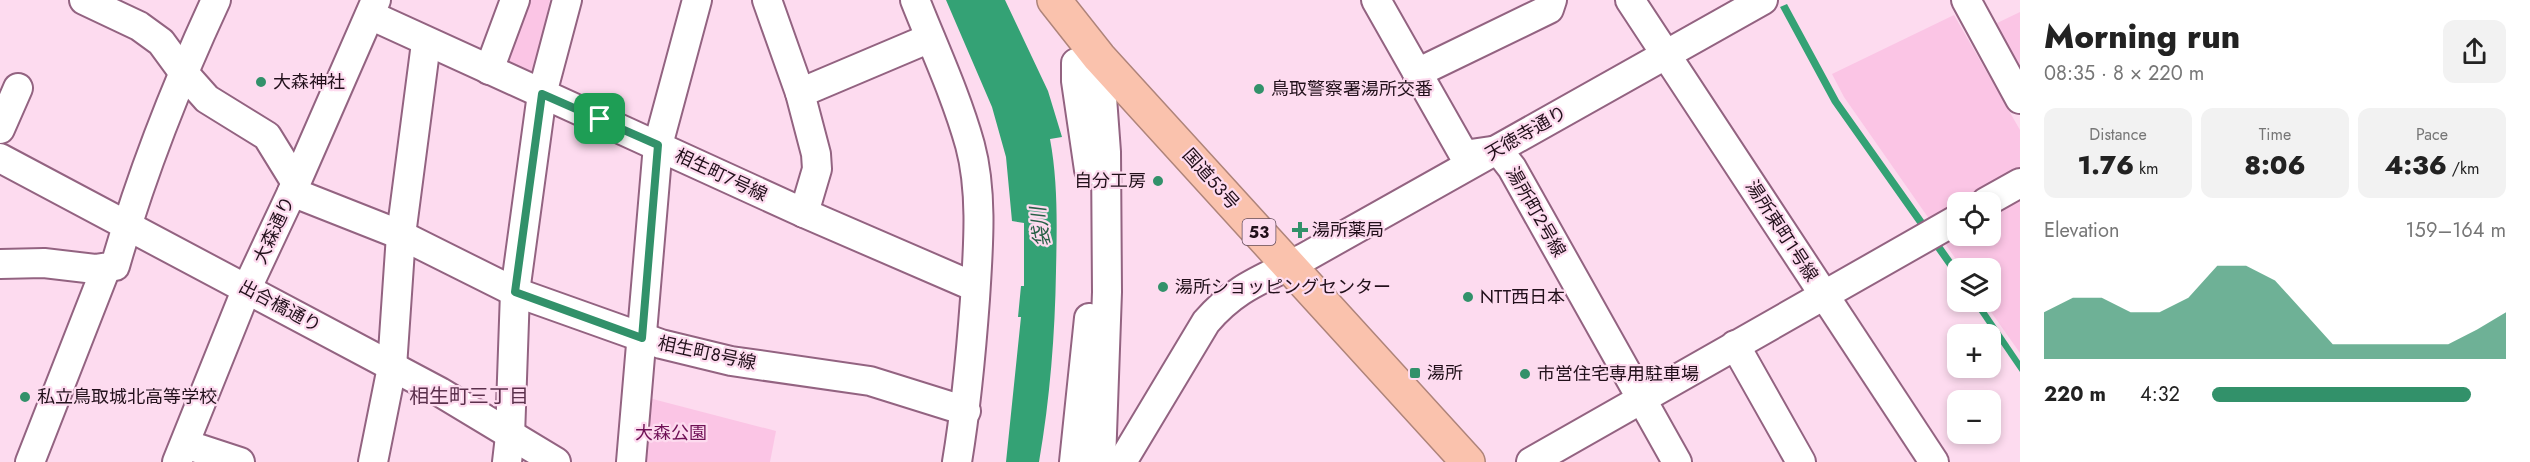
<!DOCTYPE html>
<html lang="en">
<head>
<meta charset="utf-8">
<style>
	:root { --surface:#fff; --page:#f2f2f2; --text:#222; --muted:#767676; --accent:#32916a }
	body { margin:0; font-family:Jost,"Noto Sans JP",sans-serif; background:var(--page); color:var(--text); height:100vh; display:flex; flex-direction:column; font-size:22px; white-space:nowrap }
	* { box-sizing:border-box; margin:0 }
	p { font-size:20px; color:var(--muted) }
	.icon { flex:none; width:33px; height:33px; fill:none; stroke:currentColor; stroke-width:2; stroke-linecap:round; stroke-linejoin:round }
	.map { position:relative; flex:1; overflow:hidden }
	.sheet { display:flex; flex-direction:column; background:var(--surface); width:510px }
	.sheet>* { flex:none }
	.controls { position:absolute; left:1947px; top:192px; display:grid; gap:12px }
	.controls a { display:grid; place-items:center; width:54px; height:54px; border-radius:12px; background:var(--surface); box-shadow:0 3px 9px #0003; font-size:30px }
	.pin { position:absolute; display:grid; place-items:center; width:51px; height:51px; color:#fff; margin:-26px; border-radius:12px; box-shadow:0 3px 9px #0006 }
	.round { display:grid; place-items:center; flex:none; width:63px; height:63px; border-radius:12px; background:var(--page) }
	.headline { display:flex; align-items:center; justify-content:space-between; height:102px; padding:0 24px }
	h1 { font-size:33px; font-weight:800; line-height:45px }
	.stats { display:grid; grid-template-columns:repeat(3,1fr); gap:9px; height:102px; padding:6px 24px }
	.stats div { display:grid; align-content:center; border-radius:12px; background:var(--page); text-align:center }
	.stats b { font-size:26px; font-weight:800 }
	.stats small { font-size:16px; font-weight:400 }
	.stats p { font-size:16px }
	.chart { height:168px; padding:12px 24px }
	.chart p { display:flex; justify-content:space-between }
	.chart svg { width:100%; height:108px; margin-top:6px; fill:var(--accent); opacity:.7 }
	ul { padding:0 24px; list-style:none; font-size:20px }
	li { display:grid; grid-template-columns:96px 72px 1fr; align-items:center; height:45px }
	li i { height:15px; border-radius:8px; background:var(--accent) }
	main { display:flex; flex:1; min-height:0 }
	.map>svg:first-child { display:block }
	.green { fill:#fbc5e5 }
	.water { fill:#34a275 }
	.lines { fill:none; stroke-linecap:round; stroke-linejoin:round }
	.minor-casing { stroke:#936381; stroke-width:32 }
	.highway-casing { stroke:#ae847a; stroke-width:36 }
	.minor { stroke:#fff; stroke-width:28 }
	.highway { stroke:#fac2ad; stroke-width:33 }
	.route-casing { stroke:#fff; stroke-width:12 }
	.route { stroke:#32916a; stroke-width:8 }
	.poi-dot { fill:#32916a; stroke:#fddbef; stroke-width:2 }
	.labels { text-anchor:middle; stroke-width:4.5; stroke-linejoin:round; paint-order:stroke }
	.shield { fill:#fddbef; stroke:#644d5b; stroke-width:1.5 }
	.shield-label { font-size:16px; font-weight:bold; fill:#22101b }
	.poi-label { font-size:18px; fill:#22101b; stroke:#fddbef; text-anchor:start }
	.street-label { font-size:18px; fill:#22101b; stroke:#fddbef }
	.park-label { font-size:18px; fill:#6f1055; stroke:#fddbef }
	.water-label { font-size:20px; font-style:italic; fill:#286047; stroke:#fddbef }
	.neighbourhood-label { font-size:20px; fill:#5b304c; stroke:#fddbef }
</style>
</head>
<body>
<main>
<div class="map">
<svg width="2020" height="462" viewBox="0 0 2020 462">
	<rect width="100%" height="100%" fill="#fddbef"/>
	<g class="green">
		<polygon points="521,0 550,0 533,75 501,64"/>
		<polygon points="2020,12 2020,75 1993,25"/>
		<polygon points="1954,15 2020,130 2020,174 1969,202 1958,202 1957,209 1932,223 1844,97 1832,74"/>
		<polygon points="2020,194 2020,353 1984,302 1990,302 1990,268 1962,268 1942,239 1958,236 1990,236 1991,211"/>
		<polygon points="645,397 776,431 770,462 640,462"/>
	</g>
	<g class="water">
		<path d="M946 0H1005L1048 91 1062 137 1050 139C1058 182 1057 226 1056 271 1055 334 1050 399 1039 462H1006L1021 317H1018L1021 286H1024V223L1012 221 1006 157 992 107Z"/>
		<polygon points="1787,4 1839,100 1958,268 1957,280 1832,103 1780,7"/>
		<polygon points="1972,302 1980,302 2020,361 2020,372"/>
	</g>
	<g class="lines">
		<defs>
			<g id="minor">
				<polyline points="84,0 139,26 161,42 183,72 207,99 267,136 296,183"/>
				<polyline points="767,0 800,93 816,154 817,169 804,213"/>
				<path d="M915 0C934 48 956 95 970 145 983 193 978 250 975 299 971 354 966 408 957 462"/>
				<polyline points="1376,0 1464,155 1498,150 1512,168 1677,462"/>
				<polyline points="1630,0 1934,462"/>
				<polyline points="1966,0 2020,99"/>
				<polyline points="370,15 804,213 975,287"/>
				<polyline points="1099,57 1106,152 1107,292 1101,462"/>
				<polyline points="1076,63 1076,81 1089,170"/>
				<polyline points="489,70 515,0"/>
				<polyline points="1417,73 1549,9 1552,0"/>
				<polyline points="800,93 930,38"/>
				<polyline points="0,129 18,88"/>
				<polyline points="0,158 440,392 556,462"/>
				<polyline points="292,192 401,235 515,292 661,344 731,361 870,381 966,411"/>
				<polyline points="1986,202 2020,183"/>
				<path d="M0 264 44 263 95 269 115 266C141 175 176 86 216 0"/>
				<polyline points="1735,345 1801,462"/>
				<polyline points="185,444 240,462"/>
				<polyline points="30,462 106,268"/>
				<polyline points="177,462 247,288 292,192 376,0"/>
				<polyline points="373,462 392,367 401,235 426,43"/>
				<polyline points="507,462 510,436 515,292 542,94 567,0"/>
				<polyline points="631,462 658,145 697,0"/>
				<polyline points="1074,462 1089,318"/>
				<path d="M1122 462 1206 322C1237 286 1264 279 1304 258L1763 0"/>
				<polyline points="1531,462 1958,219"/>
			</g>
			<polyline id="highway" points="1054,0 1099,57 1468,462"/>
		</defs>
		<use href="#minor" class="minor-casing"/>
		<use href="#highway" class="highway-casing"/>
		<use href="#minor" class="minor"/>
		<use href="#highway" class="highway"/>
	</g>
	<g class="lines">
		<defs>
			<polygon id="route" points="542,94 658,145 642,338 515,292"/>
		</defs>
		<use href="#route" class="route-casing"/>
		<use href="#route" class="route"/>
	</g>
	<g class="poi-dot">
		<circle cx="261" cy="82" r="6"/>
		<circle cx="1259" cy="89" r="6"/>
		<circle cx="1158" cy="181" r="6"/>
		<path d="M1297 221h6v6h6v6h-6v6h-6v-6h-6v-6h6z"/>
		<circle cx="1163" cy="287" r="6"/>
		<circle cx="1468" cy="297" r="6"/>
		<rect x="1409" y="367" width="12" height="12" rx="3"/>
		<circle cx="1525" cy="374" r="6"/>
		<circle cx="25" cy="397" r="6"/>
	</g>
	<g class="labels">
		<rect class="shield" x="1242.5" y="219" width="33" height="26" rx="4.5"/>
		<g class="shield-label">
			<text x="1259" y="238">53</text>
		</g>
		<g class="poi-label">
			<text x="273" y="88">大森神社</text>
			<text x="1271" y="95">鳥取警察署湯所交番</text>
			<text x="1146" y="187" text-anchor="end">自分工房</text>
			<text x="1312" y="236">湯所薬局</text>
			<text x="1175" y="293">湯所ショッピングセンター</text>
			<text x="1480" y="303">NTT西日本</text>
			<text x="1427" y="379">湯所</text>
			<text x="1537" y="380">市営住宅専用駐車場</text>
			<text x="37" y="403">私立鳥取城北高等学校</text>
		</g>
		<g class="street-label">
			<text transform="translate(1526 133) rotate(-30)" y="6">天徳寺通り</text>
			<text transform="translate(721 175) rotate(25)" y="6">相生町7号線</text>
			<text transform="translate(1211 179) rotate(48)" y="6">国道53号</text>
			<text transform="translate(1536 212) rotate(60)" y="6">湯所町2号線</text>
			<text transform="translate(274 230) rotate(-65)" y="6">大森通り</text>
			<text transform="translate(1782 231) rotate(57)" y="6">湯所東町1号線</text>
			<text transform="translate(280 306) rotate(28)" y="6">出合橋通り</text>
			<text transform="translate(707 353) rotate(12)" y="6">相生町8号線</text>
		</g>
		<g class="park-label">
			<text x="671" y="439">大森公園</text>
		</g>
		<g class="water-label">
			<text transform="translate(1040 227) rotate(-97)" y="7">袋川</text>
		</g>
		<g class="neighbourhood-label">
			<text x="469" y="403">相生町三丁目</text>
		</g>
	</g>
</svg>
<div class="controls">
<a><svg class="icon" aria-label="locate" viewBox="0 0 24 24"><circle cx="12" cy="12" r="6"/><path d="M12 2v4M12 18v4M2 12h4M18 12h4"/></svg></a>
<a><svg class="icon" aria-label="layers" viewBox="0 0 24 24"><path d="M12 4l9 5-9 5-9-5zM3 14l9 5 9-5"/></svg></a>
<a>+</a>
<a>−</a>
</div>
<div class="pin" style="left:600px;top:119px;background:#1e9e55"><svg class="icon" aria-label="arrive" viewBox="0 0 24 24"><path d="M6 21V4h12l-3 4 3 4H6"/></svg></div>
</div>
<section class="sheet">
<div class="headline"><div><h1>Morning run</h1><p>08:35 · 8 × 220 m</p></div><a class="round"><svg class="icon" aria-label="share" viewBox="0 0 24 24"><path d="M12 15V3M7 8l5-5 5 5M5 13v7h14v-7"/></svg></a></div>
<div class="stats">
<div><p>Distance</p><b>1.76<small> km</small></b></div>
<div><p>Time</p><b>8:06</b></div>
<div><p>Pace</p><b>4:36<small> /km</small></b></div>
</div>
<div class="chart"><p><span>Elevation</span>159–164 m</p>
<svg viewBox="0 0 160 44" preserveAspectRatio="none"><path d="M0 44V25L10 19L20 19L30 25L40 25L50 19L60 6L70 6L80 12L90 25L100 38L110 38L120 38L130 38L140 38L150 32L160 25V44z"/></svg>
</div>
<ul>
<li><b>220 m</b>4:32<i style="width:88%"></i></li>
</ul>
</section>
</main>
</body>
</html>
